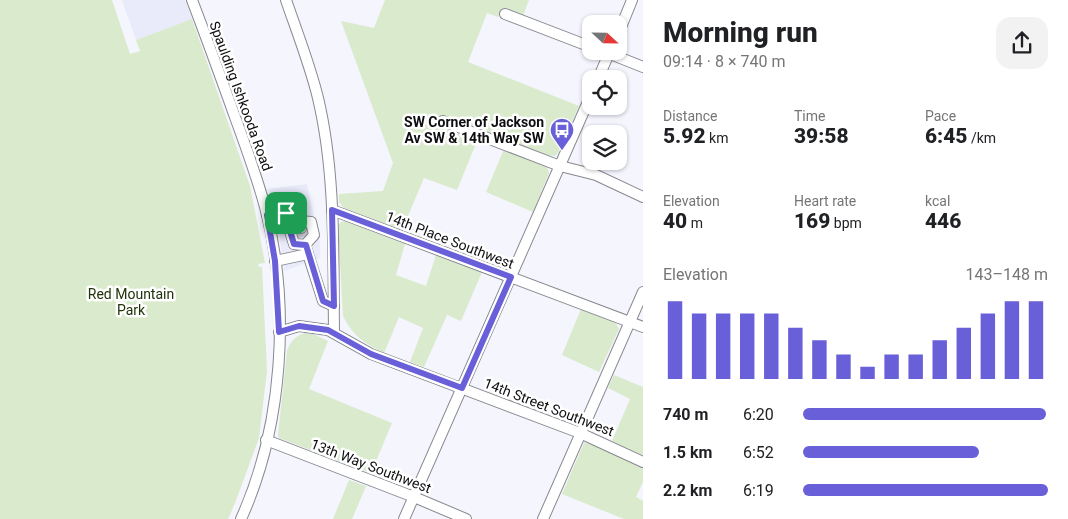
<!DOCTYPE html>
<html lang="en">
<head>
<meta charset="utf-8">
<style>
	:root { --surface:#fff; --page:#f2f2f2; --text:#202124; --muted:#757577; --accent:#6960d9 }
	body { margin:0; font-family:Roboto,sans-serif; background:var(--page); color:var(--text); height:100vh; display:flex; flex-direction:column; font-size:19px; white-space:nowrap }
	* { box-sizing:border-box; margin:0 }
	p { font-size:16px; color:var(--muted) }
	.icon { flex:none; width:28px; height:28px; fill:none; stroke:currentColor; stroke-width:2; stroke-linecap:round; stroke-linejoin:round }
	.map { position:relative; flex:1; overflow:hidden }
	.details { display:flex; flex-direction:column; background:var(--surface); width:425px }
	.details>* { flex:none }
	.needle { width:32px; rotate:112deg }
	.controls { position:absolute; left:582px; top:15px; display:grid; gap:10px }
	.controls a { display:grid; place-items:center; width:45px; height:45px; border-radius:10px; background:var(--surface); box-shadow:0 1px 4px #0004; font-size:25px }
	.pin { position:absolute; display:grid; place-items:center; width:42px; height:42px; color:#fff; margin:-21px; border-radius:10px; box-shadow:0 2px 8px #0006 }
	.round { display:grid; place-items:center; flex:none; width:52px; height:52px; border-radius:15px; background:var(--page) }
	.head { display:flex; align-items:center; justify-content:space-between; height:85px; padding:0 20px }
	h1 { font-size:28px; font-weight:800; line-height:38px }
	.metrics { display:grid; grid-template-columns:repeat(3,1fr); gap:8px; height:85px; padding:5px 20px }
	.metrics div { display:grid; align-content:center }
	.metrics b { font-size:21px; font-weight:800 }
	.metrics small { font-size:14px; font-weight:400 }
	.metrics p { font-size:14px }
	.chart { height:140px; padding:10px 20px }
	.chart p { display:flex; justify-content:space-between }
	.chart svg { width:100%; height:90px; margin-top:5px; stroke:var(--accent); stroke-width:6 }
	ul { padding:0 20px; list-style:none; font-size:16px }
	li { display:grid; grid-template-columns:80px 60px 1fr; align-items:center; height:38px }
	li i { height:12px; border-radius:6px; background:var(--accent) }
	main { display:flex; flex:1; min-height:0 }
	.map>svg:first-child { display:block }
	.built { fill:#e9eafa }
	.green { fill:#daeacd }
	.lines { fill:none; stroke-linecap:round; stroke-linejoin:round }
	.minor-tunnel { stroke:#d2d2da; stroke-width:10; stroke-dasharray:10 5; stroke-linecap:butt }
	.minor-casing { stroke:#888990; stroke-width:12 }
	.minor { stroke:#fff; stroke-width:10 }
	.route-casing { stroke:#fff; stroke-width:10 }
	.route { stroke:#6960d9; stroke-width:6 }
	.labels { text-anchor:middle; stroke-width:5; stroke-linejoin:round; paint-order:stroke }
	.street-label { font-size:14px; fill:#0e0e11; stroke:#fff }
	.poi-label { font-size:14px; font-weight:bold; fill:#0e0e11; stroke:#fff; text-anchor:end }
	.park-label { font-size:14px; fill:#203309; stroke:#fff }
</style>
</head>
<body>
<main>
<div class="map">
<svg width="643" height="519" viewBox="0 0 643 519">
	<rect width="100%" height="100%" fill="#f4f5fd"/>
	<g class="built">
		<polygon points="122,0 185,0 192,19 136,40"/>
		<polygon points="307,184 320,243 320,258 284,271 280,239 273,202 268,189"/>
	</g>
	<g class="green">
		<polygon points="0,0 112,0 130,54 140,51 136,40 192,19 250,186 265,263 258,264 259,267 262,267 267,371 259,438 235,503 228,519 0,519"/>
		<polygon points="385,0 529,0 523,16 502,8 498,17 487,13 468,62 579,106 558,153 555,156 547,155 482,129 457,190 424,178 402,230 344,208 339,202 339,194 383,191 393,163 341,21 374,28"/>
		<polygon points="504,149 547,167 549,173 533,212 486,192"/>
		<path d="M345 221 405 244 396 275 426 286 436 255 482 272 461 321 447 315 424 367 410 362 423 328 399 317 384 353C365 344 352 335 343 316L338 225 341 222Z"/>
		<polygon points="581,309 613,321 617,325 619,329 599,372 562,355"/>
		<path d="M305 333 313 334 328 341 309 389 392 423 371 473 279 438 278 435 287 351C290 342 295 336 305 333Z"/>
		<polygon points="614,375 643,387 643,456 612,441 630,399 608,388"/>
		<path d="M584 443C598 443 629 460 643 467V482L636 497 643 501V519H624L562 494Z"/>
		<polygon points="349,480 366,486 352,519 333,519"/>
	</g>
	<g class="lines">
		<polyline class="minor-tunnel" points="301,229 303,237"/>
		<defs>
			<g id="minor">
				<path d="M192 0C207 39 221 78 235 117 246 147 257 177 265 207 291 306 283 426 241 519"/>
				<path d="M286 0C297 32 310 65 318 98 336 174 333 255 334 332"/>
				<polyline points="505,14 591,47"/>
				<polyline points="619,32 632,0"/>
				<polyline points="603,51 643,67"/>
				<polyline points="598,79 610,51"/>
				<polyline points="443,121 560,166 596,175 643,197"/>
				<polyline points="332,210 643,327"/>
				<polyline points="267,215 286,213 299,221 290,231 294,244 305,245 308,254 275,261"/>
				<polyline points="301,228 299,221 311,222 314,235 305,245"/>
				<polyline points="308,254 323,301 334,306"/>
				<polyline points="279,332 299,326 328,330 371,354 580,433 643,462"/>
				<polyline points="266,440 414,497 466,519"/>
				<polyline points="404,519 591,95"/>
				<polyline points="543,519 643,292"/>
			</g>
		</defs>
		<use href="#minor" class="minor-casing"/>
		<use href="#minor" class="minor"/>
	</g>
	<g class="lines">
		<defs>
			<polygon id="route" points="332,210 511,277 462,388 371,354 328,330 299,326 279,332 275,261 267,215 286,213 299,221 290,231 294,244 306,245 323,301 334,306"/>
		</defs>
		<use href="#route" class="route-casing"/>
		<use href="#route" class="route"/>
	</g>
	<defs>
		<symbol id="bus-pin" viewBox="-11 -11 22 30"><path d="M0 17L-7.5 6A9.5 9.5 0 1 1 7.5 6Z" fill="#6960d9" stroke="#fff"/><path d="M-5-6H5V4H4V6H2V4H-2V6H-4V4H-5ZM-3.5-4V0h7V-4ZM-3.5 1.2v1.5H-2V1.2ZM2 1.2v1.5H3.5V1.2Z" fill="#fff"/></symbol>
	</defs>
	<g fill-rule="evenodd">
		<use href="#bus-pin" x="548" y="116" width="28" height="38"/>
	</g>
	<g class="labels">
		<g class="street-label">
			<text transform="translate(241 96) rotate(70)" y="5">Spaulding Ishkooda Road</text>
			<text transform="translate(450 240) rotate(21)" y="5">14th Place Southwest</text>
			<text transform="translate(549 407) rotate(21)" y="5">14th Street Southwest</text>
			<text transform="translate(371 466) rotate(21)" y="5">13th Way Southwest</text>
		</g>
		<g class="poi-label">
			<text x="544" y="127">SW Corner of Jackson<tspan x="544" dy="16">Av SW &amp; 14th Way SW</tspan></text>
		</g>
		<g class="park-label">
			<text x="131" y="299">Red Mountain<tspan x="131" dy="16">Park</tspan></text>
		</g>
	</g>
</svg>
<div class="controls">
<a><svg class="needle" viewBox="-14 -14 28 28"><path d="M0-13l5 13h-10z" fill="#e53935"/><path d="M0 13l5-13h-10z" fill="#757577"/></svg></a>
<a><svg class="icon" aria-label="locate" viewBox="0 0 24 24"><circle cx="12" cy="12" r="6"/><path d="M12 2v4M12 18v4M2 12h4M18 12h4"/></svg></a>
<a><svg class="icon" aria-label="layers" viewBox="0 0 24 24"><path d="M12 4l9 5-9 5-9-5zM3 14l9 5 9-5"/></svg></a>
</div>
<div class="pin" style="left:286px;top:213px;background:#1e9e55"><svg class="icon" aria-label="arrive" viewBox="0 0 24 24"><path d="M6 21V4h12l-3 4 3 4H6"/></svg></div>
</div>
<section class="details">
<div class="head"><div><h1>Morning run</h1><p>09:14 · 8 × 740 m</p></div><a class="round"><svg class="icon" aria-label="share" viewBox="0 0 24 24"><path d="M12 15V3M7 8l5-5 5 5M5 13v7h14v-7"/></svg></a></div>
<div class="metrics">
<div><p>Distance</p><b>5.92<small> km</small></b></div>
<div><p>Time</p><b>39:58</b></div>
<div><p>Pace</p><b>6:45<small> /km</small></b></div>
</div>
<div class="metrics">
<div><p>Elevation</p><b>40<small> m</small></b></div>
<div><p>Heart rate</p><b>169<small> bpm</small></b></div>
<div><p>kcal</p><b>446</b></div>
</div>
<div class="chart"><p><span>Elevation</span>143–148 m</p>
<svg viewBox="0 0 160 44" preserveAspectRatio="none"><path d="M5 44V6M15 44V12M25 44V12M35 44V12M45 44V12M55 44V19M65 44V25M75 44V32M85 44V38M95 44V32M105 44V32M115 44V25M125 44V19M135 44V12M145 44V6M155 44V6"/></svg>
</div>
<ul>
<li><b>740 m</b>6:20<i style="width:99%"></i></li>
<li><b>1.5 km</b>6:52<i style="width:72%"></i></li>
<li><b>2.2 km</b>6:19<i style="width:100%"></i></li>
</ul>
</section>
</main>
</body>
</html>
